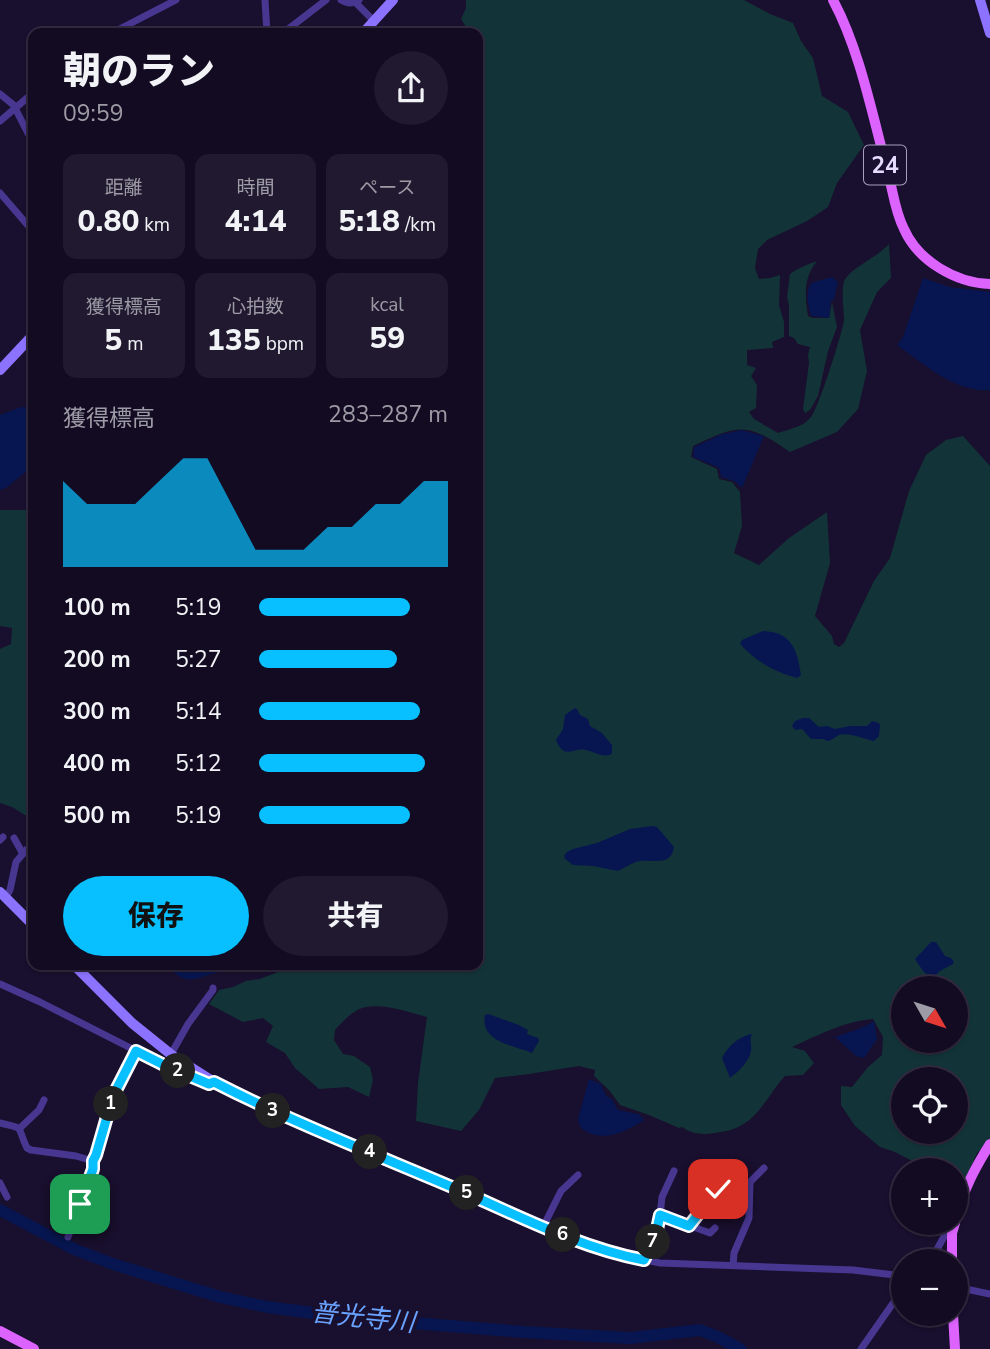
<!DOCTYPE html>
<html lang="ja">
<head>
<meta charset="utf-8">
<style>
	:root { --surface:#130b22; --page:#20192f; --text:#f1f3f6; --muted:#9d9ba5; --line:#322b40; --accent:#08c0ff }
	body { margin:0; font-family:"Nunito Sans","Noto Sans JP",sans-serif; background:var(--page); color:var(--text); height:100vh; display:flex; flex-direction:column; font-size:26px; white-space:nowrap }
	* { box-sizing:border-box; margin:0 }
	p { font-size:23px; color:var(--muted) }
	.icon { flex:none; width:38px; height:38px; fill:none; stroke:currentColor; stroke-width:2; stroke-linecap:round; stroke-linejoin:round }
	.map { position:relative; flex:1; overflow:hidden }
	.sheet { position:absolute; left:28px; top:28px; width:455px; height:942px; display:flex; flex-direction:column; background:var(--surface); border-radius:14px; box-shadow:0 2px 5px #0004,0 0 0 2px var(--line) }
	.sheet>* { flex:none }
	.needle { width:46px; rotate:129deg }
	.tools { position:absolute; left:891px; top:976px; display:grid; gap:14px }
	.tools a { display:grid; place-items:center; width:77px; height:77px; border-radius:50%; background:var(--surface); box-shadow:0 2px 5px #0004,0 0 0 2px var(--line); font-size:35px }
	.pin { position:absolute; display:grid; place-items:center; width:60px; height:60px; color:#fff; margin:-30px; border-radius:14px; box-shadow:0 4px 10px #0006 }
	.km { position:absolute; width:35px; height:35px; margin:-18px; border-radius:50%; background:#222; color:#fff; font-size:19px; line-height:35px; text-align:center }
	.round { display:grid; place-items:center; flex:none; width:74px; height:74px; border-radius:37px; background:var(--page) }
	.summary { display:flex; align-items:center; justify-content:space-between; height:119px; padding:0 35px }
	h1 { font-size:38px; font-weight:800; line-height:52px }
	.stats { display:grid; grid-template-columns:repeat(3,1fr); gap:10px; height:119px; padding:7px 35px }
	.stats div { display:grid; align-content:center; border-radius:14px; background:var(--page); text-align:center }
	.stats b { font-size:30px; font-weight:800 }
	.stats small { font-size:19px; font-weight:400 }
	.stats p { font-size:19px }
	.chart { height:196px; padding:14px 35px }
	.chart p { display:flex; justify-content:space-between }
	.chart svg { width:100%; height:126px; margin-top:7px; fill:var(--accent); opacity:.7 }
	.action { display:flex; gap:14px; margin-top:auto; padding:14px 35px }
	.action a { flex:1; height:80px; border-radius:42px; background:var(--accent); color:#111; font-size:28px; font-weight:800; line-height:80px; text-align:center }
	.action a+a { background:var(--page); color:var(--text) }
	ul { padding:0 35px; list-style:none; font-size:23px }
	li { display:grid; grid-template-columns:112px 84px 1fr; align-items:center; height:52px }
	li i { height:18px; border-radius:9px; background:var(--accent) }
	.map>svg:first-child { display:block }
	.green { fill:#123438; fill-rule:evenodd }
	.water { fill:#071650 }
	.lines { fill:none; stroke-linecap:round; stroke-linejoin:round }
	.river { stroke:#071650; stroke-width:12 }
	.street { stroke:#483790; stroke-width:7 }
	.secondary { stroke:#8c73ff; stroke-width:10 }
	.primary { stroke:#dd63ff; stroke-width:10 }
	.route-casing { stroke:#fff; stroke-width:14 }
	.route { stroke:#08c0ff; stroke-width:9 }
	.labels { text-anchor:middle; stroke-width:7; stroke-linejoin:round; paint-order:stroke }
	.shield { fill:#190f2e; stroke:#a89ec0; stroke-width:2 }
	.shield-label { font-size:23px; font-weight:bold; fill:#e6dcff }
	.water-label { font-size:26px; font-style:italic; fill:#6aa3ff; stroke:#190f2e }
</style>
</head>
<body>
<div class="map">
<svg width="990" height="1349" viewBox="0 0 990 1349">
	<rect width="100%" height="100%" fill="#190f2e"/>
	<g class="green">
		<path d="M466 0H744L770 14 793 23 801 41 813 58 822 96 848 112 864 145 837 183 828 207 807 221 767 240 758 249 755 268 759 279 770 278 780 275 779 305 784 322V337L772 342 773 348 747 350V365L756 368 751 376 757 385 756 408 749 412 754 419 778 433C790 429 803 427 811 417 818 410 843 331 844 320 844 311 841 290 844 282 848 269 878 257 889 244L891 278 877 292 860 330 867 371 858 409 837 432 790 452C747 422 739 424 693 446L691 457 717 469 719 479 732 482 740 492 742 526 734 553 759 565 789 538 827 512 830 563 815 616 832 636 834 644 839 647 844 643 874 581 890 558 909 491 926 455 946 440 963 436 990 466V1140L977 1153 966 1179 956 1177V1171H932L895 1152 880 1147 855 1126 841 1105V1086L852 1087 868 1067 882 1055 883 1037 873 1019C845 1021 818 1035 792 1047L805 1051 814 1063 803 1075 785 1076C769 1093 759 1119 736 1128 729 1131 721 1132 714 1133 702 1135 692 1134 682 1127L679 1128 649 1115 620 1105 609 1090 594 1076 595 1070 579 1066 529 1074 495 1078 479 1110 461 1131 416 1121 418 1083 427 1017C408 1012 386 1004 366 1007 354 1009 343 1021 335 1030L334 1040 343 1054 354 1056 370 1067 373 1080 369 1097 348 1087 319 1089 295 1068 285 1053 266 1042 273 1026 263 1018 243 1022 209 1004 219 990 233 987 246 981 260 979 283 970 282 964H478V33H470L461 19 466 8ZM903 989H956V1041H903ZM903 1080H956V1132H903Z"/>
		<path d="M817 261C803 278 805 296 808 316L813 318H829L832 302 837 327 828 351 818 396 810 410 805 413 803 409 809 363 808 355 810 347 798 344 794 338 789 336V305L787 297 790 274C796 269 809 264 817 261Z"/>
		<polygon points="0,510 29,510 33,512 33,820 12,807 0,803 0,649 11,644 12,628 0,626"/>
	</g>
	<g class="water">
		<path d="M832 277 838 282 834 299 831 301 829 318 811 316C808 305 805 293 811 283Z"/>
		<path d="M923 278 950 287 990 292V390C956 393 924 364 897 345L903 337Z"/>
		<polygon points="21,407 33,408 33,466 6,488 0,490 0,415"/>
		<polygon points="741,430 764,436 742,488 734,481 721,477 719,468 693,457 694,447 720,435"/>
		<path d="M763 631C792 632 797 650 801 675L797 678C774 672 757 662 740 644L742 640Z"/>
		<path d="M575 708 577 709 580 715 588 719 590 726 602 733 612 745V753L610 755C600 757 595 752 586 750 572 747 565 761 556 740L563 729 565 715Z"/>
		<path d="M803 718H809L819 727 827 726 835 729 850 726H867L872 721 879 723 880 725 879 736 874 741C864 739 849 732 839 735 835 737 832 740 828 741L823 739H811L802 729 795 730 792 726 795 721Z"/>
		<path d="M652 826 657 827 674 847C671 867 654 859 640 861 633 862 625 868 618 871L593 866 573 865 565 859 564 856 567 852 573 849 597 843 630 829Z"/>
		<polygon points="931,942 936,942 945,956 951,958 954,962 953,964 940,971 932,979 923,971 915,959"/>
		<path d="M167 964H270L279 968C268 966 258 969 246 970 240 971 234 970 229 970 204 972 187 993 167 964Z"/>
		<path d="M488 1014 519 1025 528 1030 527 1034 538 1038 539 1041 532 1053C513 1045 480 1042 485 1015Z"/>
		<path d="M874 1021 877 1039 864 1058 856 1056 835 1037C849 1032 862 1029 874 1021Z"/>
		<path d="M752 1034C749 1040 752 1044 751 1051 749 1062 739 1071 730 1078L722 1058C729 1045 738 1037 752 1034Z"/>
		<path d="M589 1079 601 1084 606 1096 612 1099 618 1110 638 1114 645 1120C627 1130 608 1142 587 1132 581 1129 579 1126 578 1119Z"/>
	</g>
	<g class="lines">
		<polyline class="river" points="0,1210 76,1250 113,1264 220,1297 267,1307 352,1318 524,1332 630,1338 700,1330 718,1337 740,1349"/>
		<g class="street">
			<polyline points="265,0 267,33"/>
			<path d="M341 0C348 4 352 4 359 0"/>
			<polyline points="355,2 374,21"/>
			<polyline points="240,31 241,33"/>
			<polyline points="112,33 176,0"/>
			<polyline points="278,33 287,30 326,0"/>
			<polyline points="0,94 16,107"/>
			<polyline points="15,108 33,143"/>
			<polyline points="0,121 33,93"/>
			<polyline points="0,193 31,229 33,241"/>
			<polyline points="14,838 23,854"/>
			<polyline points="0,840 3,837"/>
			<polyline points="6,897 10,890 16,862 26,850"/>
			<polyline points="0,984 40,1002 164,1065 209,1084 214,1082 260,1106 543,1227 600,1250 618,1254 660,1263 853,1270 903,1276"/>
			<polyline points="171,1054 188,1024 213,990 213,988"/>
			<path d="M0 1123C27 1129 16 1126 27 1148L31 1150 76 1156 93 1161"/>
			<polyline points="20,1128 39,1110 44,1100"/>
			<polyline points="0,1183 7,1197"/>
			<polyline points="660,1215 710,1233 715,1228"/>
			<polyline points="689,1226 718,1189"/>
			<polyline points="543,1227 561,1191 578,1175"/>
			<polyline points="68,1237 93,1169 93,1161 96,1155 113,1096 136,1051"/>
			<polyline points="644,1260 655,1239 660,1215 662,1197 674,1171"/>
			<polyline points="930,1262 946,1233 952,1233"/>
			<polyline points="733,1265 734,1253 749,1218 750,1182 764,1168"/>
			<polyline points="956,1287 990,1294"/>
			<polyline points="861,1349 903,1289"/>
		</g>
		<g class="secondary">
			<polyline points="980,0 990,33"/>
			<polyline points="363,33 393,0"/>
			<polyline points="0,370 33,335"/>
			<polyline points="0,892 33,925"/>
			<polyline points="73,964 132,1023 173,1056 214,1082"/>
		</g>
		<g class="primary">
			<path d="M833 0C860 50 873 118 888 173 893 191 895 212 904 229 918 261 956 283 990 284"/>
			<path d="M956 1220C962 1192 975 1168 990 1144"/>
			<polyline points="952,1262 952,1233 955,1223"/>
			<polyline points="953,1314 955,1349"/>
			<polyline points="0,1331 34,1349"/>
		</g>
	</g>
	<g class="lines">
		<defs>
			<path id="route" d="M80 1204 93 1169V1161L96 1155 113 1096 136 1051 164 1065 209 1084 214 1082C294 1123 377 1155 459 1190 519 1216 580 1248 644 1260L655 1239 660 1215 689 1226 718 1189"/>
		</defs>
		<use href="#route" class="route-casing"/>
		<use href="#route" class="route"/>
	</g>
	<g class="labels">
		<rect class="shield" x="864" y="145.5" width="42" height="39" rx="5"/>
		<g class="shield-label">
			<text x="885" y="173">24</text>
		</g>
		<g class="water-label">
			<text transform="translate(363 1317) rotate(6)" y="9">普光寺川</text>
		</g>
	</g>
</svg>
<div class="tools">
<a><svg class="needle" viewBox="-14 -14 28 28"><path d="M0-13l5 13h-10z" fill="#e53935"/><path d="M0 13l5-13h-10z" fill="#9d9ba5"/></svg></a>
<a><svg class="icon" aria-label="locate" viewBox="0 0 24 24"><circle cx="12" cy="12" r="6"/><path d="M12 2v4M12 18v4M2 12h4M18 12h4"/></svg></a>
<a>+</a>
<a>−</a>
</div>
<div class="pin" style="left:80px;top:1204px;background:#1e9e55"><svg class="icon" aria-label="arrive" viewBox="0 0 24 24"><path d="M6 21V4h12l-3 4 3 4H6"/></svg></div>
<div class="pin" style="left:718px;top:1189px;background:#d93025"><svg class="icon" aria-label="check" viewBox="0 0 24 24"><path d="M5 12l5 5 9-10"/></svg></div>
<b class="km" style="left:111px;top:1104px">1</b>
<b class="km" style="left:178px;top:1071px">2</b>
<b class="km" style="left:273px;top:1111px">3</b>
<b class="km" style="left:370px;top:1152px">4</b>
<b class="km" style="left:467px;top:1193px">5</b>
<b class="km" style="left:563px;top:1235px">6</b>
<b class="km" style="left:653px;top:1242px">7</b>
<section class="sheet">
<div class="summary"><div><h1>朝のラン</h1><p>09:59</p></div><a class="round"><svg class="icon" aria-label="share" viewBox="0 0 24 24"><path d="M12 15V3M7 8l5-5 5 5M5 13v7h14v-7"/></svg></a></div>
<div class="stats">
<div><p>距離</p><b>0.80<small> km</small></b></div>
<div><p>時間</p><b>4:14</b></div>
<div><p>ペース</p><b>5:18<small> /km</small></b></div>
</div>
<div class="stats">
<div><p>獲得標高</p><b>5<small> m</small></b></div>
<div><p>心拍数</p><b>135<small> bpm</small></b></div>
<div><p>kcal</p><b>59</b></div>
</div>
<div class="chart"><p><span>獲得標高</span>283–287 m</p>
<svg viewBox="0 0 160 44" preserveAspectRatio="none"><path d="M0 44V14L10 22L20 22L30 22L40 14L50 6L60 6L70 22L80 38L90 38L100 38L110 30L120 30L130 22L140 22L150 14L160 14V44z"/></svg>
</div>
<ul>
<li><b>100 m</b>5:19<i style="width:80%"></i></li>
<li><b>200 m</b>5:27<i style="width:73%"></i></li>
<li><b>300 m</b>5:14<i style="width:85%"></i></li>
<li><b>400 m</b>5:12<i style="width:88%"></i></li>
<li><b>500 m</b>5:19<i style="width:80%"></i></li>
</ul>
<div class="action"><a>保存</a><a>共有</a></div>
</section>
</div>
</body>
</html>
